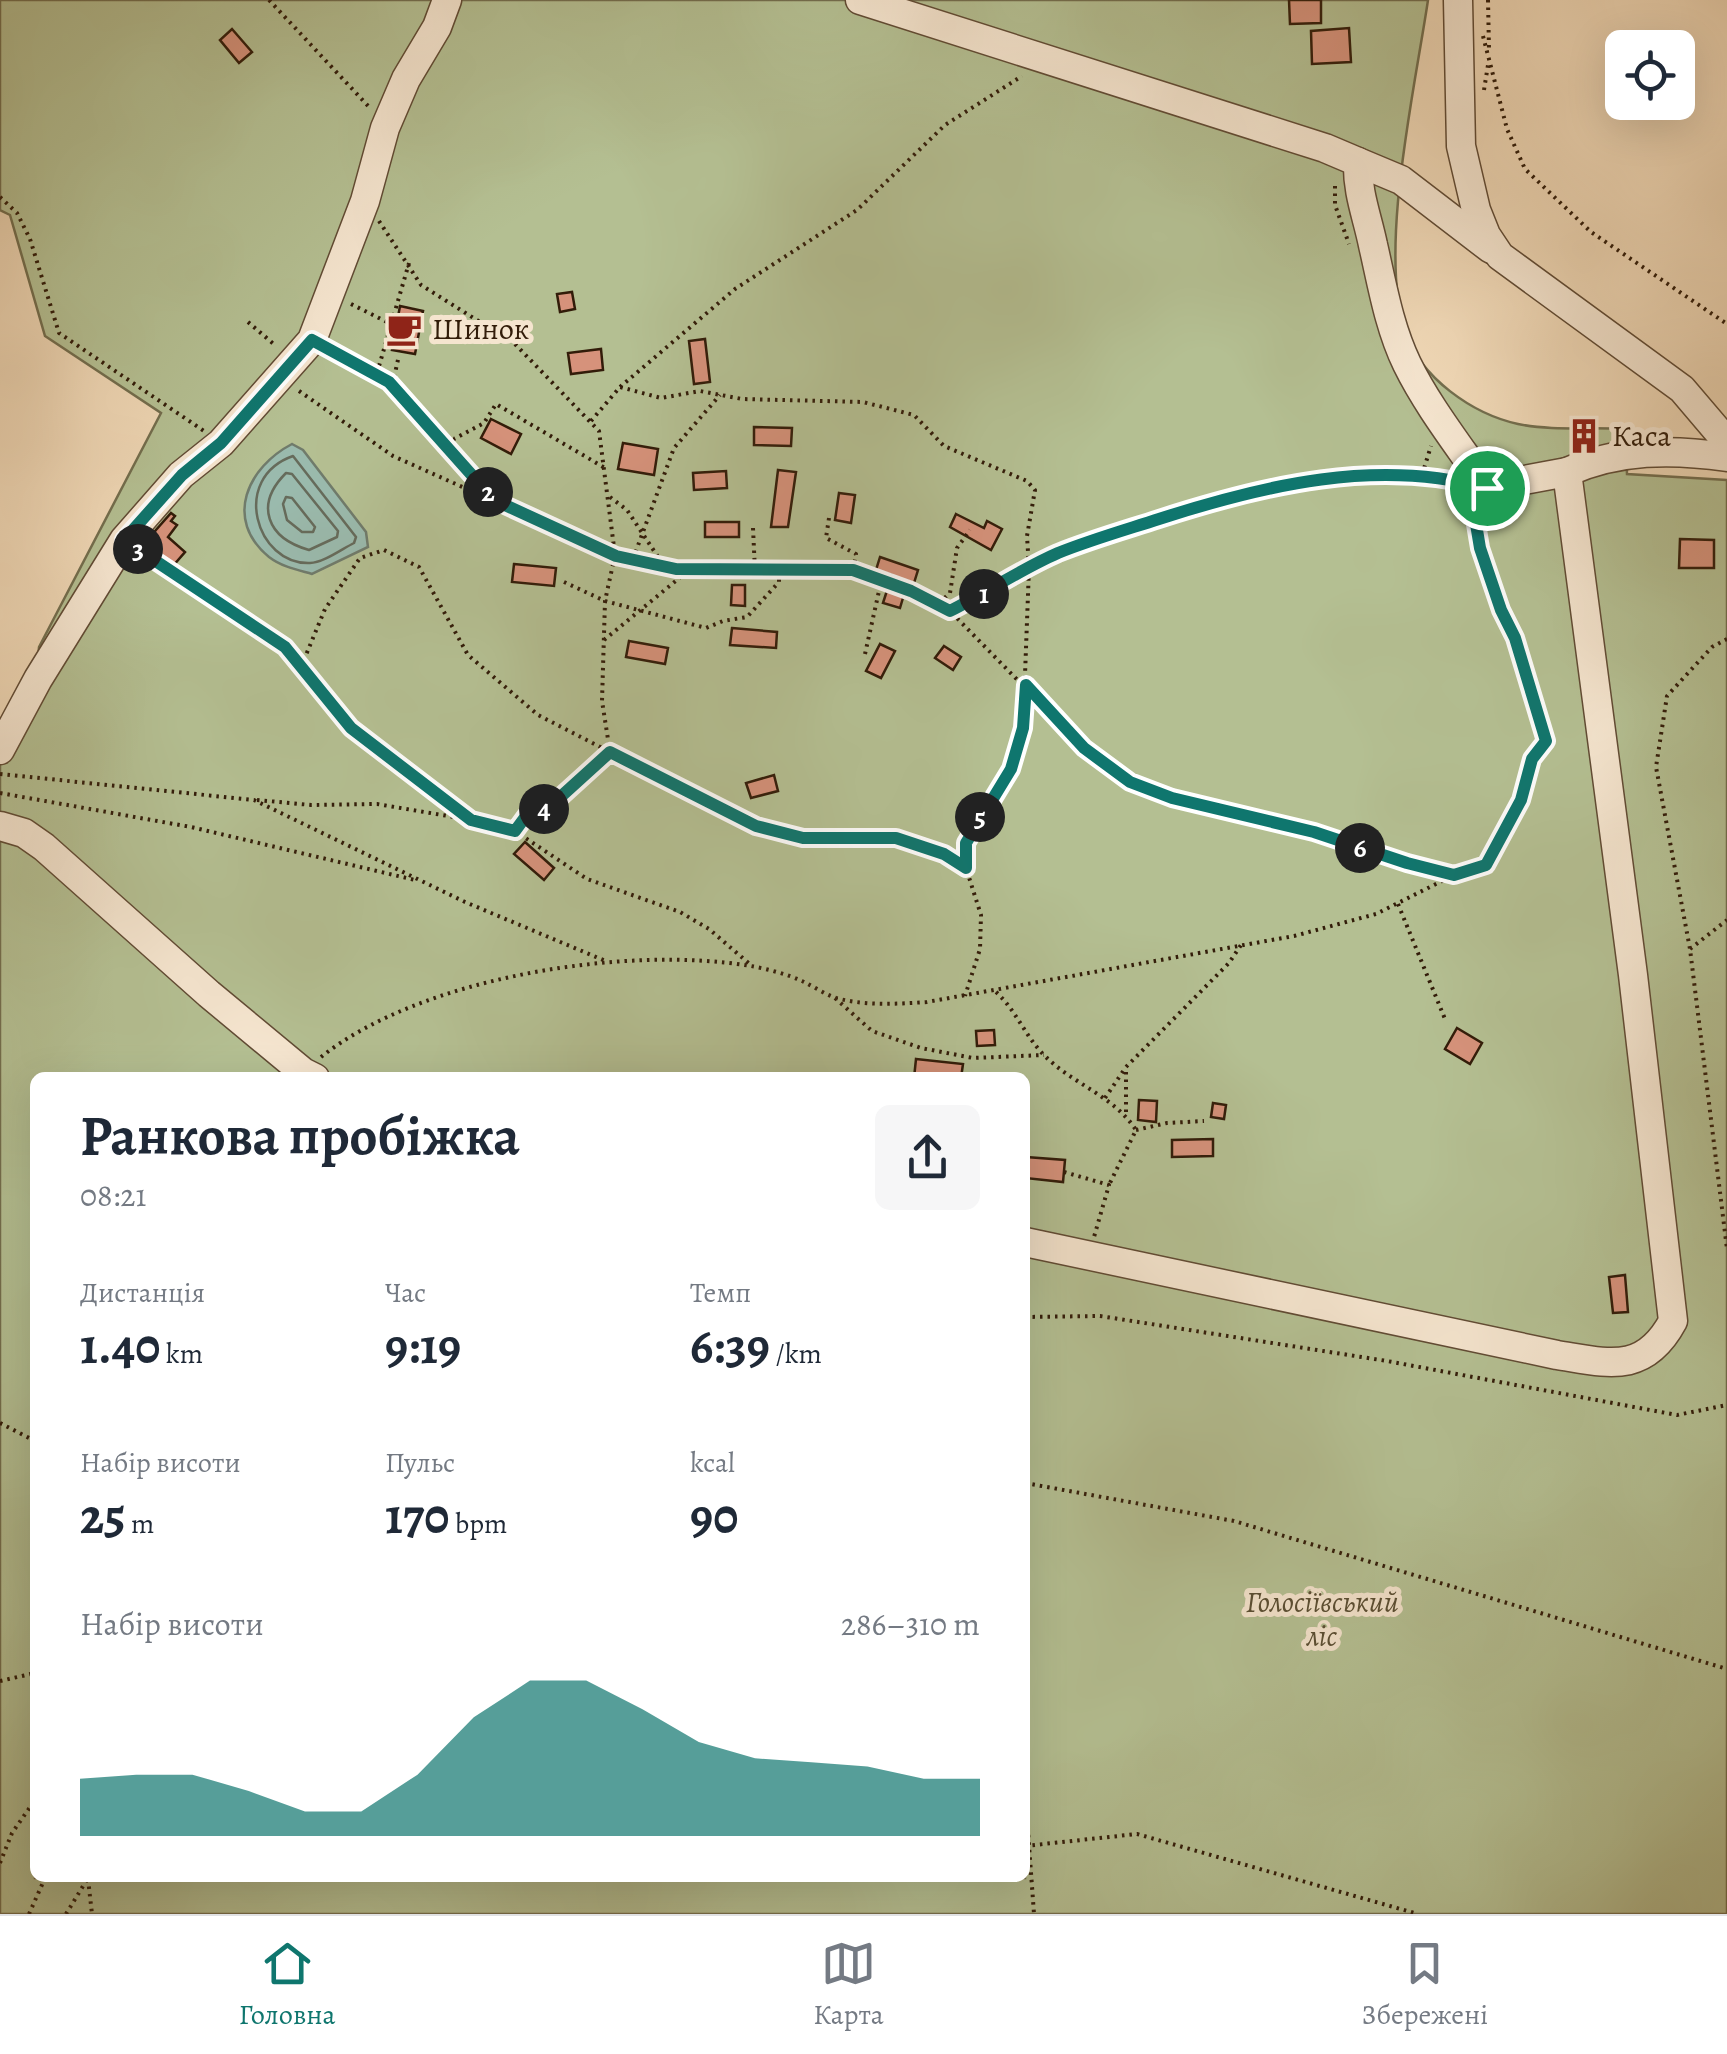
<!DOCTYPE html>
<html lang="uk">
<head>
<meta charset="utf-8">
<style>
	:root { --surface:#fff; --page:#f6f6f7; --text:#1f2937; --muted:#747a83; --line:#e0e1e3; --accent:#0f766e }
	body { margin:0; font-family:Alegreya,serif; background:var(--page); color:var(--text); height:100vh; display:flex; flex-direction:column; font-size:38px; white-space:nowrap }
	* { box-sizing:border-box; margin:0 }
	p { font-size:32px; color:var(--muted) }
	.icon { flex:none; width:55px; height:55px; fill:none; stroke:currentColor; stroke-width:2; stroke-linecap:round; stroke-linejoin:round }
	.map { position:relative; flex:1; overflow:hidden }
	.panel { position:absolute; left:30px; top:1072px; width:1000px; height:810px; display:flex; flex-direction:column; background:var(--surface); border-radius:15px; box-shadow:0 10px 40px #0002 }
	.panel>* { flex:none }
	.controls { position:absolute; left:1605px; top:30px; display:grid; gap:20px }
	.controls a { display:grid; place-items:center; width:90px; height:90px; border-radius:15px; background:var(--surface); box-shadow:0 10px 40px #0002; font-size:50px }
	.pin { position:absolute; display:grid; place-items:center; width:85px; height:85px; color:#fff; margin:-42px; border:5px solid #fff; border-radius:50%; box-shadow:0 2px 10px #0007 }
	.km { position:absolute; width:50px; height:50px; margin:-25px; border-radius:50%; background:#222; color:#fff; font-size:28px; line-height:50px; text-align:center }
	.round { display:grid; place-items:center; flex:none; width:105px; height:105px; border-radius:15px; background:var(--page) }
	.headline { display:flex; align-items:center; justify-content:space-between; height:170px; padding:0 50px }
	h1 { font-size:55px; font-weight:600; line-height:75px }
	.metrics { display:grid; grid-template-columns:repeat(3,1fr); gap:15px; height:170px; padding:10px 50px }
	.metrics div { display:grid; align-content:center }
	.metrics b { font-size:50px; font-weight:600 }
	.metrics small { font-size:28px; font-weight:400 }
	.metrics p { font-size:28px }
	.chart { height:280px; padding:20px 50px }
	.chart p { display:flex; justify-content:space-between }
	.chart svg { width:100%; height:180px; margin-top:10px; fill:var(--accent); opacity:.7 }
	.tabs { display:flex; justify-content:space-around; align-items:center; height:140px; border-top:2px solid var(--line); background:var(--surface); font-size:28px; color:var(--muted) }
	.tabs a { display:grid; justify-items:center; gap:5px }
	.tabs .current { color:var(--accent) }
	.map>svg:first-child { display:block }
	.green { fill:#b4bf92; stroke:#736e4e; stroke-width:2.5; fill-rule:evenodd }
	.water { fill:#9abaad; stroke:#707b6b; stroke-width:2.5 }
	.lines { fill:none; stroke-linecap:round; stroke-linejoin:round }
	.shore { stroke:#666b5b; stroke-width:2.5 }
	.building { fill:#d6927b; stroke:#321c09; stroke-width:2.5 }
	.minor-casing { stroke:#614b34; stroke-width:31 }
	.path { stroke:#321c09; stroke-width:4; stroke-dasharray:2.5 5; stroke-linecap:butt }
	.minor { stroke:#f5e5cf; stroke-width:28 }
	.route-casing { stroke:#fff; stroke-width:20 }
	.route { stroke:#0f766e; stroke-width:12 }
	.labels { text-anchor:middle; stroke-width:10; stroke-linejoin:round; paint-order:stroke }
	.poi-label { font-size:30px; fill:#321c09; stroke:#f5e5cf; text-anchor:start }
	.park-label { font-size:30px; font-style:italic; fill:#594d32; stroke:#f5e5cf }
</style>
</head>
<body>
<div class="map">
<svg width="1727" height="1914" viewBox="0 0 1727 1914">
	<rect width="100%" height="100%" fill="#efd7b5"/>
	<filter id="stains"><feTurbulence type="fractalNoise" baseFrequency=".002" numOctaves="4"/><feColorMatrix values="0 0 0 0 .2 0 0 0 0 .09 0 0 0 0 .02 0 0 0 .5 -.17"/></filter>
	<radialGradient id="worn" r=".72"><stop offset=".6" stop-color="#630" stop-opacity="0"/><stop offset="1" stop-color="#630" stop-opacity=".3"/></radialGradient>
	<path class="green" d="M0 0H1428C1415 88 1378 250 1405 331 1420 378 1473 414 1518 424 1551 431 1591 427 1625 429L1627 474 1727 480V1914H0V734L37 669 39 647 161 413 45 336 10 215 0 210ZM35 1078H1025V1878H35Z"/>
	<path class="water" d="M292 444 303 450 366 532 368 547 312 574C298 570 282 567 269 557 223 519 248 467 292 444Z"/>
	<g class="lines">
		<g class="shore">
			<path d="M293 456 356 537 354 543C342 549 323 563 310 563 256 565 230 478 293 456Z"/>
			<path d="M286 473 292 474 338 531 337 537 309 550C267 538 254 505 286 473Z"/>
			<polygon points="286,497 292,498 315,527 313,532 302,532 287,520 283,504"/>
		</g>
	</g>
	<g class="building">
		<polygon points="1289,0 1321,0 1321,23 1290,24"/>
		<polygon points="1349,28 1351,62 1312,64 1311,31"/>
		<polygon points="232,29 252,52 239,63 220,40"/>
		<polygon points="572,292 575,309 560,312 557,294"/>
		<polygon points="400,306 423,311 415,354 392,350"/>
		<polygon points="705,339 710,382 694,384 689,341"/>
		<polygon points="601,349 603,370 571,374 568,353"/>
		<polygon points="491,419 521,434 511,454 481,438"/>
		<polygon points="754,427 792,428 791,446 754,445"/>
		<polygon points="623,443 658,449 654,475 618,469"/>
		<polygon points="778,470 796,472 788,527 771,527"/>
		<polygon points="726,471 727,488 694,490 693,473"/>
		<polygon points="839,493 855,495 851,523 835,520"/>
		<polygon points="171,513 175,516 171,521 177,525 168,537 185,552 172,567 155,552 159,547 148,539"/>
		<polygon points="956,514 984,528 987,521 1002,529 991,550 950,527"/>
		<rect x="705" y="522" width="34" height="15"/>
		<polygon points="1680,539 1714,540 1714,568 1679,568"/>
		<polygon points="880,557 918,570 914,583 908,581 900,608 883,603 892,575 876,570"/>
		<polygon points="514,564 556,568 554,586 512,582"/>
		<polygon points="732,585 745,585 745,606 731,605"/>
		<polygon points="732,628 777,632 776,648 730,645"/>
		<polygon points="629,641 668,648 665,664 626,657"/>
		<polygon points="880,644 895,651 881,678 866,671"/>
		<polygon points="944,646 961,657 953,670 935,658"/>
		<polygon points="774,775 778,791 751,798 746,783"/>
		<polygon points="525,842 554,868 544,880 514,854"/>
		<polygon points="1457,1028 1482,1043 1470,1064 1445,1049"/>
		<polygon points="994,1030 995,1045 977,1046 976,1031"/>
		<polygon points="916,1059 963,1064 961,1078 914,1078"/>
		<polygon points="1139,1100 1157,1101 1156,1122 1138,1120"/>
		<polygon points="1213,1103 1226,1105 1224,1119 1211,1117"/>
		<polygon points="1213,1139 1213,1156 1172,1157 1172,1140"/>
		<polygon points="1026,1157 1065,1160 1063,1182 1025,1178"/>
		<polygon points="1625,1275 1628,1312 1613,1313 1609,1277"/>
	</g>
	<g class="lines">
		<defs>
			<g id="minor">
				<path d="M860 0 1325 148 1358 162C1357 192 1367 216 1373 245 1382 284 1389 327 1407 364 1428 407 1460 447 1487 487L1567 472"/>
				<polyline points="1458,0 1461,146 1476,210 1486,235 1500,256 1682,389 1727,442"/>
				<polyline points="1358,162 1401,180 1491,249"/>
				<polyline points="0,750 38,679 124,540 181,475 221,443 312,340 365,201 385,128 406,79 437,27 447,0"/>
				<polyline points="0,826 24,833 44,847 209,994 303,1072 315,1078"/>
				<path d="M1025 1242 1557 1355C1608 1363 1644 1375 1673 1321L1633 975 1567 472C1619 449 1672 449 1727 457"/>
			</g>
		</defs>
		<use href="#minor" class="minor-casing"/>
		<g class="path">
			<polyline points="269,0 370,108"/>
			<polyline points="1488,0 1489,50"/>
			<polyline points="1483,36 1507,129 1525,169 1591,232 1727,324"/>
			<polyline points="1484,90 1488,65"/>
			<polyline points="1335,186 1335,205 1349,244"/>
			<polyline points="0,197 17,213 30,239 59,333 204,431"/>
			<polyline points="379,221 421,285 515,344 599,431 615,555 605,601 602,701 610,752 756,825 803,837 896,838 945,854 966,868"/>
			<polyline points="351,304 391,324"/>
			<polyline points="248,322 276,346"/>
			<polyline points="331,350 389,382 491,496"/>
			<polyline points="377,373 409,263"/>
			<polyline points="389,382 394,378 399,355"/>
			<polyline points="620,387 735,289 857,210 945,125 1022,76"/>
			<polyline points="299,391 393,456 615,555 676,569 853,571 911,591 950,611 1084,748 1130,782 1171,798 1314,832 1407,863 1454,875"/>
			<polyline points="591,421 620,387 661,398 700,391 742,399 863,402 914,415 944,446 1027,481 1035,490 1027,536 1029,568 1023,728 1011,769 966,843 966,868 981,915 980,949 965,996"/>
			<polyline points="439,433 454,439 484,423 496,404 605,468"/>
			<polyline points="1422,475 1431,446"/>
			<polyline points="610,497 627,510 662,563"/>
			<polyline points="829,518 826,538 856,554 853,571"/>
			<polyline points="753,528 755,571"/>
			<polyline points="141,551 285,647 351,728 471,820 515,831 587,879 680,912 709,929 752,966"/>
			<polyline points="633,559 674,448 720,395"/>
			<polyline points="564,582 605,601 706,628 723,621 747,617 779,582 779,570"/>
			<polyline points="939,603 950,593 957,548 970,530"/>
			<polyline points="950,611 1056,554 1214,501 1283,484 1378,473 1455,479"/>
			<polyline points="1727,639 1712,647 1667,696 1656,767 1690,949 1727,1249"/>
			<polyline points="604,640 689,570"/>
			<polyline points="865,654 881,582"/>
			<polyline points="301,667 325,609 360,558 384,550 419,567 468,655 538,715 610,752 545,811 537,801 515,831"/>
			<polyline points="0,774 254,800 465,902 608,962"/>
			<polyline points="0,793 191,827 415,880"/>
			<polyline points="257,800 311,805 377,804 466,819"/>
			<polyline points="1398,904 1445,1019"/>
			<polyline points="1690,949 1727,920"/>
			<path d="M996 992C1016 1010 1025 1036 1044 1055 1072 1084 1113 1095 1136 1130L1109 1185"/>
			<polyline points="835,998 872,1031 921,1048 973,1058 1044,1055"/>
			<path d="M321 1057C421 977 626 945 751 966 767 969 787 974 802 981 813 986 824 994 836 998 866 1006 896 1004 927 1002L1294 936 1376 914 1454 875 1485 865 1521 800 1532 759 1545 741C1539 708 1528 674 1516 642 1501 601 1467 553 1481 508"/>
			<polyline points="1105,1098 1126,1067 1229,963 1241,945"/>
			<polyline points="1126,1112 1126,1067"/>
			<polyline points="1136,1130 1167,1123 1204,1121"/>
			<polyline points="1064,1172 1109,1185 1094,1237"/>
			<polyline points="1025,1317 1100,1316 1387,1361 1677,1415 1727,1405"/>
			<polyline points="0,1423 35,1441"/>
			<polyline points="1025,1483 1234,1521 1727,1669"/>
			<polyline points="0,1681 35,1673"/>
			<polyline points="1025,1790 1034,1914"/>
			<polyline points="1025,1846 1137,1834 1418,1914"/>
			<polyline points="0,1863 12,1833 35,1800"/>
			<polyline points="88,1879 92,1914"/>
			<polyline points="29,1914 45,1878"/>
			<polyline points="66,1914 88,1878"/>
		</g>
		<use href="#minor" class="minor"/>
	</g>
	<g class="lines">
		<defs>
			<path id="route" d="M312 340 389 382 494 500 616 556 676 569 853 570 911 591 950 611C986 593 1021 569 1058 553 1090 540 1125 530 1159 519 1264 485 1377 458 1487 488L1476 524 1480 548 1501 610 1515 638 1546 741 1532 759 1521 800 1486 865 1454 875 1407 863 1314 832 1172 798 1130 782 1084 748 1026 685 1023 728 1011 769 966 843V868L944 854 896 838H803L756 826 610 752 545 811 537 801 515 831 471 820 351 728 285 647 124 540 182 475 221 443Z"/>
		</defs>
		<use href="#route" class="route-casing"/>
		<use href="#route" class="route"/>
	</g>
	<defs>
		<symbol id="cafe-bare" viewBox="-9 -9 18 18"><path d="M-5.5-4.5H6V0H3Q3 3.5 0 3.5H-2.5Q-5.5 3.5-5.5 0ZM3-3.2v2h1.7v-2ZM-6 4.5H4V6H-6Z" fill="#8f2418" stroke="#f5e5cf" stroke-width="2.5" paint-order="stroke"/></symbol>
		<symbol id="building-bare" viewBox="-9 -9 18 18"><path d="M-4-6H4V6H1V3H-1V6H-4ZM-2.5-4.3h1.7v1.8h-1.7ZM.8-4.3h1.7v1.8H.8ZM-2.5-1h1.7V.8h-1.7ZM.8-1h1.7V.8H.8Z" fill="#8f2418" stroke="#f5e5cf" stroke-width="2.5" paint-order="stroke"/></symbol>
	</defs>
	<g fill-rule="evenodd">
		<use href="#cafe-bare" x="379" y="304" width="50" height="50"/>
		<use href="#building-bare" x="1559" y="411" width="50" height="50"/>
	</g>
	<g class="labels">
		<g class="poi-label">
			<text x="432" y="339">Шинок</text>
			<text x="1612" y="446">Каса</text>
		</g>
		<g class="park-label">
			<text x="1322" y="1612">Голосіївський<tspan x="1322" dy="34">ліс</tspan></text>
		</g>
	</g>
	<rect width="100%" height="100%" filter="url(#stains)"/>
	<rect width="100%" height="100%" fill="url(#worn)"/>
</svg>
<div class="controls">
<a><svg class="icon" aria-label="locate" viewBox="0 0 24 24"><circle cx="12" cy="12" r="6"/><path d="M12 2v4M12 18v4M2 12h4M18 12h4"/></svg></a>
</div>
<div class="pin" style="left:1487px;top:488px;background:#1e9e55"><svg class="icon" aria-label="arrive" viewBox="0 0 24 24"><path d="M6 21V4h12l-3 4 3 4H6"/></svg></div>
<b class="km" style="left:984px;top:594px">1</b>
<b class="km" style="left:488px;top:492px">2</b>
<b class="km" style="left:138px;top:549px">3</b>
<b class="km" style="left:544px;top:809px">4</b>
<b class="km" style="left:980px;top:817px">5</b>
<b class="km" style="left:1360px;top:848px">6</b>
<section class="panel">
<div class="headline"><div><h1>Ранкова пробіжка</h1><p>08:21</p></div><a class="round"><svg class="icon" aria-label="share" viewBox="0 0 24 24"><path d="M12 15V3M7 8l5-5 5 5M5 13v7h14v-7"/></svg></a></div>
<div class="metrics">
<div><p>Дистанція</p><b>1.40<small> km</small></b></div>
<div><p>Час</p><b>9:19</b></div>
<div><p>Темп</p><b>6:39<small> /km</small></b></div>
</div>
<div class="metrics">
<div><p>Набір висоти</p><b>25<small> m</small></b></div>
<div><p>Пульс</p><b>170<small> bpm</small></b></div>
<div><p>kcal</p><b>90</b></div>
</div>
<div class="chart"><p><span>Набір висоти</span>286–310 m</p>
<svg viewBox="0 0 160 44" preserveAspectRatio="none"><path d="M0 44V30L10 29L20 29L30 33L40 38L50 38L60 29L70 15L80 6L90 6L100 13L110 21L120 25L130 26L140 27L150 30L160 30V44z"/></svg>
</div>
</section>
</div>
<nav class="tabs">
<a class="current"><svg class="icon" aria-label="home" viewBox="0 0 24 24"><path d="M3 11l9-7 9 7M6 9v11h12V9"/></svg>Головна</a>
<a><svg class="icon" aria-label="map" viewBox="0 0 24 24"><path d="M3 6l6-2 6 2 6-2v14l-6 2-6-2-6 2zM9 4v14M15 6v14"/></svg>Карта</a>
<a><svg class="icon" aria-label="saved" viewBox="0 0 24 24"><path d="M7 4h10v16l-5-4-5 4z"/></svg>Збережені</a>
</nav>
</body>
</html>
